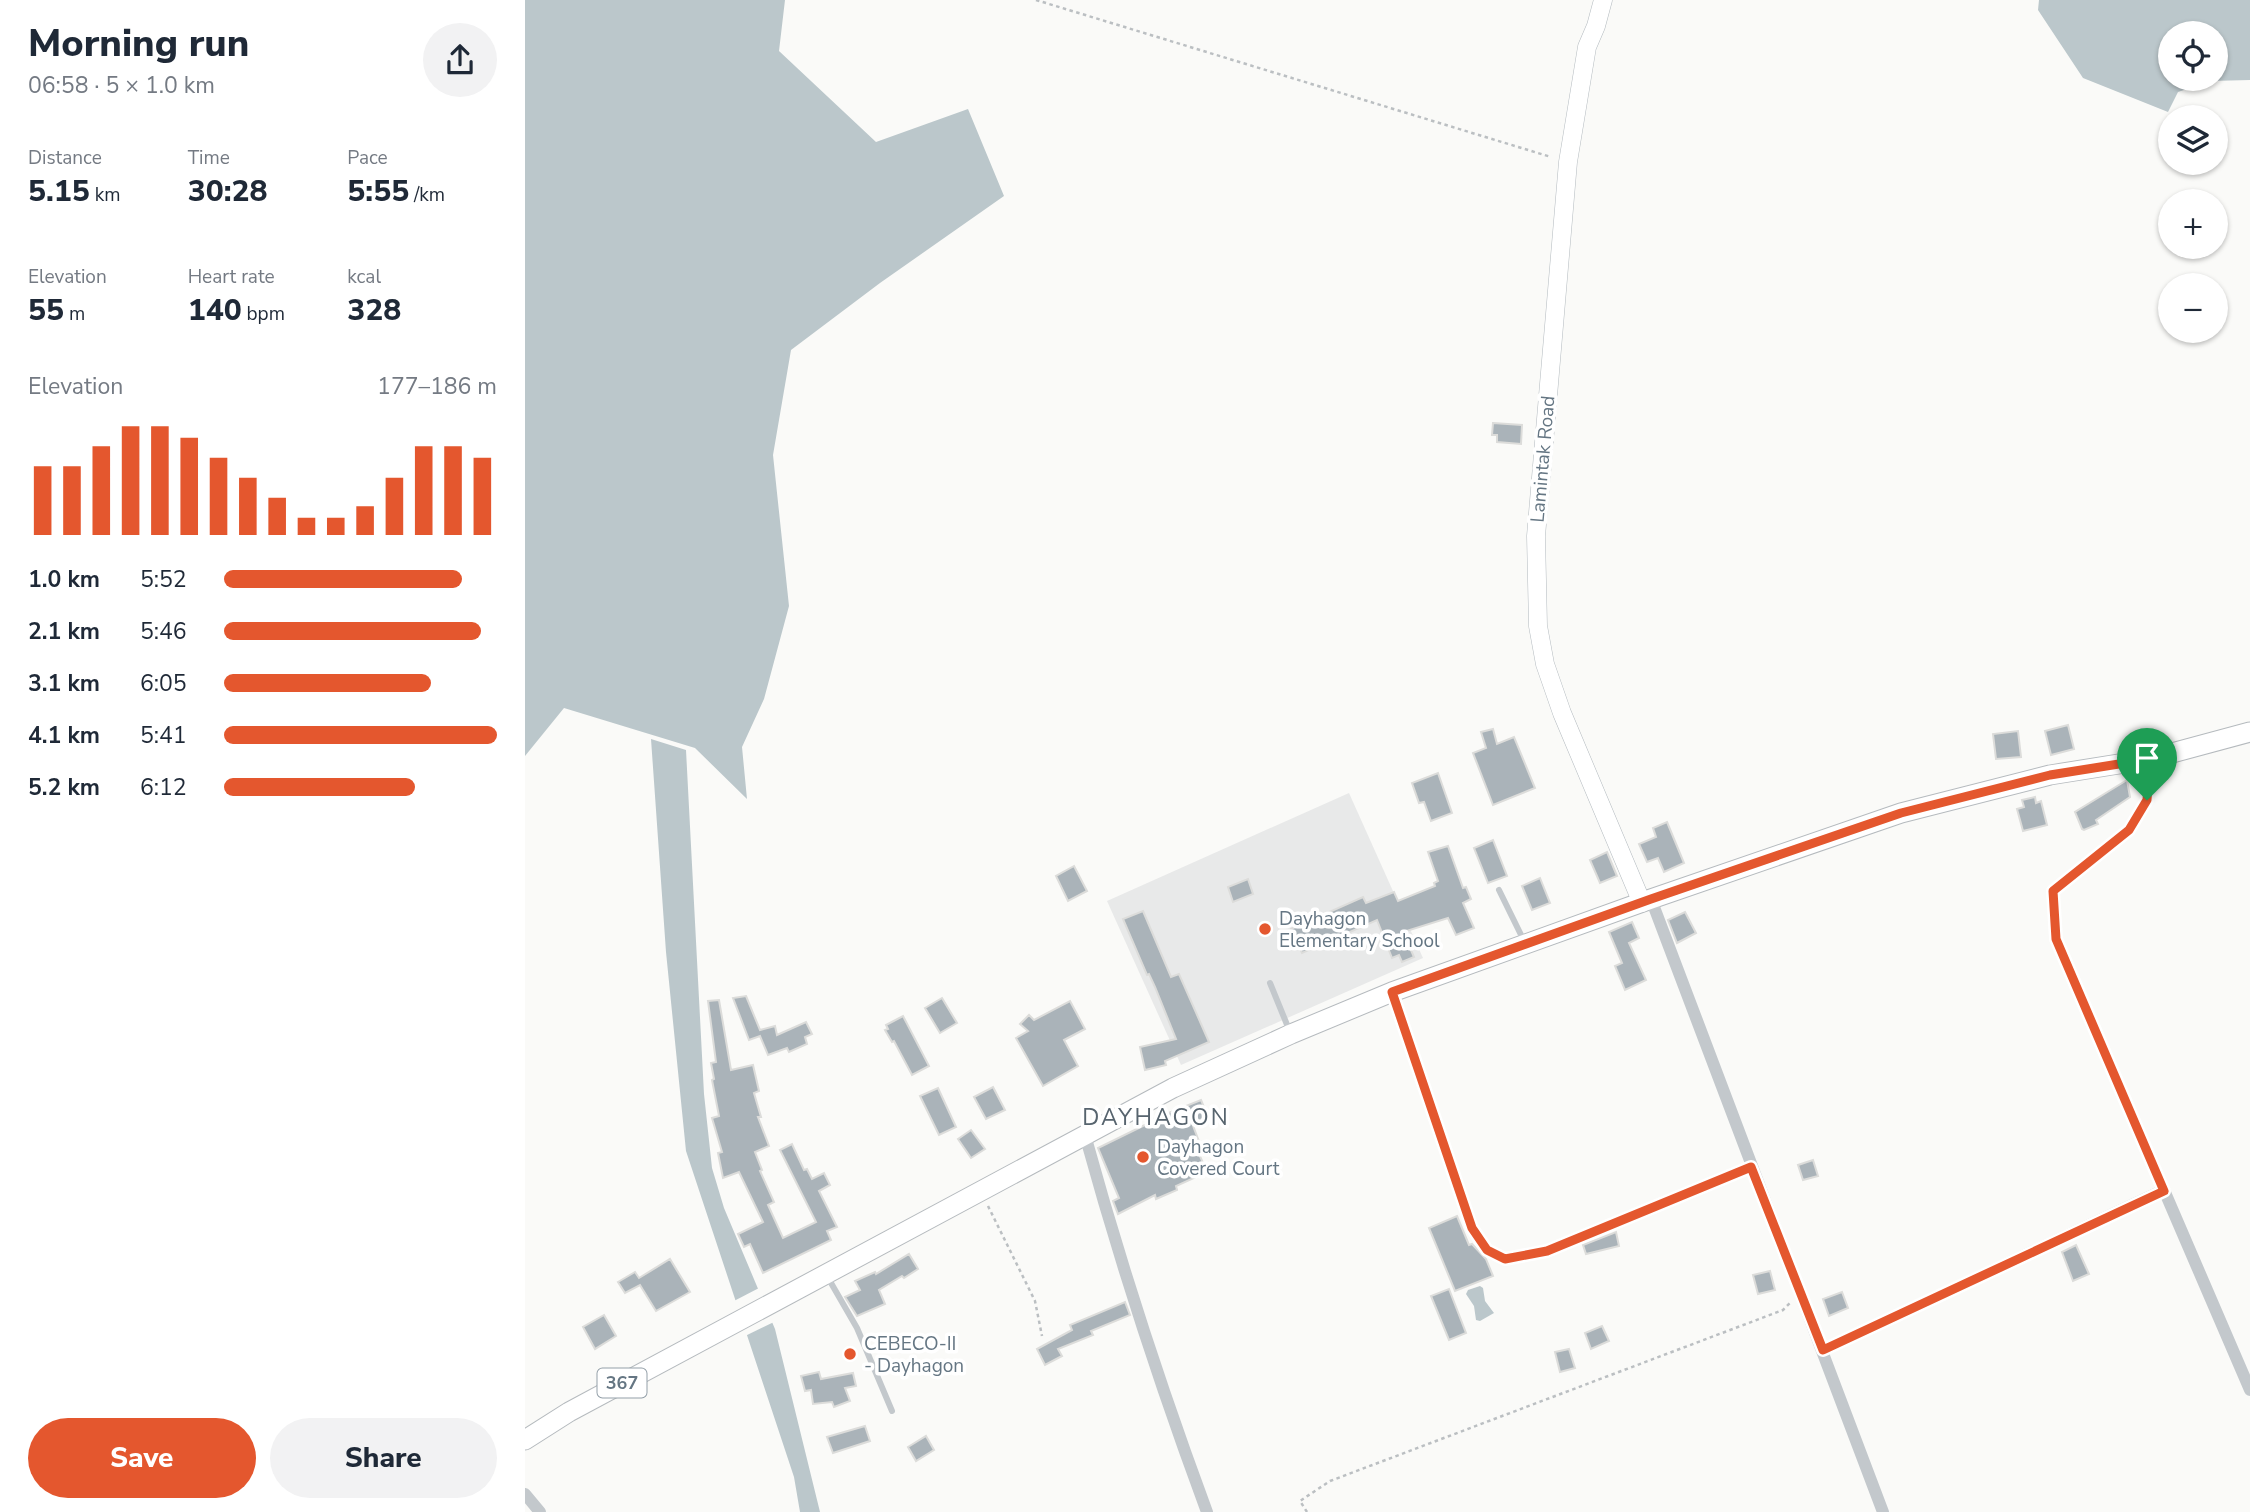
<!DOCTYPE html>
<html lang="en">
<head>
<meta charset="utf-8">
<style>
	:root { --surface:#fff; --page:#f2f2f3; --text:#1f2937; --muted:#747a83; --accent:#e4572e }
	body { margin:0; font-family:"Nunito Sans",sans-serif; background:var(--page); color:var(--text); height:100vh; display:flex; flex-direction:column; font-size:26px; white-space:nowrap }
	* { box-sizing:border-box; margin:0 }
	p { font-size:23px; color:var(--muted) }
	.icon { flex:none; width:38px; height:38px; fill:none; stroke:currentColor; stroke-width:2; stroke-linecap:round; stroke-linejoin:round }
	.map { position:relative; flex:1; overflow:hidden }
	.sheet { display:flex; flex-direction:column; background:var(--surface); width:525px }
	.sheet>* { flex:none }
	.buttons { position:absolute; left:1633px; top:21px; display:grid; gap:14px }
	.buttons a { display:grid; place-items:center; width:70px; height:70px; border-radius:50%; background:var(--surface); box-shadow:0 2px 5px #0004; font-size:35px }
	.pin { position:absolute; display:grid; place-items:center; width:60px; height:60px; color:#fff; margin:-72px -30px; border-radius:50% 50% 50% 0; rotate:-45deg; box-shadow:0 0 7px #0007 }
	.pin .icon { rotate:45deg }
	.round { display:grid; place-items:center; flex:none; width:74px; height:74px; border-radius:37px; background:var(--page) }
	.head { display:flex; align-items:center; justify-content:space-between; height:119px; padding:0 28px }
	h1 { font-size:38px; font-weight:800; line-height:52px }
	.figures { display:grid; grid-template-columns:repeat(3,1fr); gap:10px; height:119px; padding:7px 28px }
	.figures div { display:grid; align-content:center }
	.figures b { font-size:30px; font-weight:800 }
	.figures small { font-size:19px; font-weight:400 }
	.figures p { font-size:19px }
	.chart { height:196px; padding:14px 28px }
	.chart p { display:flex; justify-content:space-between }
	.chart svg { width:100%; height:126px; margin-top:7px; stroke:var(--accent); stroke-width:6 }
	.primary-button { display:flex; gap:14px; margin-top:auto; padding:14px 28px }
	.primary-button a { flex:1; height:80px; border-radius:42px; background:var(--accent); color:#fff; font-size:28px; font-weight:800; line-height:80px; text-align:center }
	.primary-button a+a { background:var(--page); color:var(--text) }
	ul { padding:0 28px; list-style:none; font-size:23px }
	li { display:grid; grid-template-columns:112px 84px 1fr; align-items:center; height:52px }
	li i { height:18px; border-radius:9px; background:var(--accent) }
	main { display:flex; flex:1; min-height:0 }
	.map>svg:first-child { display:block }
	.built { fill:#e8e9e9 }
	.water { fill:#bbc7cb; fill-rule:evenodd }
	.pier { fill:#fafaf8 }
	.building { fill:#aab3b9; stroke:#dcdcda; stroke-width:2 }
	.lines { fill:none; stroke-linecap:round; stroke-linejoin:round }
	.secondary-casing { stroke:#b3babf; stroke-width:19 }
	.primary-casing { stroke:#b5babe; stroke-width:21 }
	.path { stroke:#bbbfc2; stroke-width:2.5; stroke-dasharray:3.5 3.5; stroke-linecap:butt }
	.service { stroke:#c3c8cc; stroke-width:6 }
	.minor { stroke:#c3c8cc; stroke-width:12 }
	.secondary { stroke:#fff; stroke-width:18 }
	.primary { stroke:#fff; stroke-width:19 }
	.route-casing { stroke:#fff; stroke-width:14 }
	.route { stroke:#e4572e; stroke-width:9 }
	.poi-dot { fill:#e4572e; stroke:#fff; stroke-width:2.5 }
	.labels { text-anchor:middle; stroke-width:7; stroke-linejoin:round; paint-order:stroke }
	.shield { fill:#fff; stroke:#939fa8; stroke-width:2 }
	.shield-label { font-size:18px; font-weight:bold; fill:#657683 }
	.street-label { font-size:19px; fill:#657683; stroke:#fff }
	.poi-label { font-size:19px; fill:#657683; stroke:#fff; text-anchor:start }
	.quarter-label { font-size:23px; letter-spacing:2px; fill:#57646e; stroke:#fff }
</style>
</head>
<body>
<main>
<section class="sheet">
<div class="head"><div><h1>Morning run</h1><p>06:58 · 5 × 1.0 km</p></div><a class="round"><svg class="icon" aria-label="share" viewBox="0 0 24 24"><path d="M12 15V3M7 8l5-5 5 5M5 13v7h14v-7"/></svg></a></div>
<div class="figures">
<div><p>Distance</p><b>5.15<small> km</small></b></div>
<div><p>Time</p><b>30:28</b></div>
<div><p>Pace</p><b>5:55<small> /km</small></b></div>
</div>
<div class="figures">
<div><p>Elevation</p><b>55<small> m</small></b></div>
<div><p>Heart rate</p><b>140<small> bpm</small></b></div>
<div><p>kcal</p><b>328</b></div>
</div>
<div class="chart"><p><span>Elevation</span>177–186 m</p>
<svg viewBox="0 0 160 44" preserveAspectRatio="none"><path d="M5 44V20M15 44V20M25 44V13M35 44V6M45 44V6M55 44V10M65 44V17M75 44V24M85 44V31M95 44V38M105 44V38M115 44V34M125 44V24M135 44V13M145 44V13M155 44V17"/></svg>
</div>
<ul>
<li><b>1.0 km</b>5:52<i style="width:87%"></i></li>
<li><b>2.1 km</b>5:46<i style="width:94%"></i></li>
<li><b>3.1 km</b>6:05<i style="width:76%"></i></li>
<li><b>4.1 km</b>5:41<i style="width:100%"></i></li>
<li><b>5.2 km</b>6:12<i style="width:70%"></i></li>
</ul>
<div class="primary-button"><a>Save</a><a>Share</a></div>
</section>
<div class="map">
<svg width="1725" height="1512" viewBox="0 0 1725 1512">
	<rect width="100%" height="100%" fill="#fafaf8"/>
	<polygon class="built" points="824,793 898,958 656,1065 582,901"/>
	<g class="water">
		<polygon points="0,0 260,0 254,51 351,142 443,109 479,196 355,283 266,350 248,455 264,606 239,699 217,747 222,799 170,748 39,708 0,756"/>
		<path d="M1514 0H1725V80L1686 81 1653 92 1643 112 1558 78 1513 10ZM1690 33V79H1645V33Z"/>
		<polygon points="126,739 161,750 179,1094 187,1168 199,1208 250,1329 295,1512 275,1512 269,1477 161,1151 141,952"/>
		<polygon points="955,1286 958,1288 960,1301 969,1313 955,1321 951,1320 949,1306 941,1294 943,1290"/>
	</g>
	<polygon class="pier" points="236,1287 251,1321 218,1337 207,1302"/>
	<g class="building">
		<polygon points="968,423 997,425 996,444 972,442 972,435 967,435"/>
		<polygon points="1543,725 1549,749 1526,755 1520,731"/>
		<polygon points="968,729 972,744 989,737 1010,788 968,805 948,753 961,748 956,732"/>
		<polygon points="1493,731 1496,757 1471,759 1468,734"/>
		<polygon points="913,773 927,813 906,821 899,802 894,803 887,783"/>
		<polygon points="1602,780 1605,797 1571,820 1573,824 1559,830 1557,829 1550,812"/>
		<polygon points="1510,797 1511,803 1516,801 1522,825 1498,831 1492,809 1499,807 1497,800"/>
		<polygon points="1142,822 1159,863 1139,872 1133,858 1122,862 1114,844 1131,837 1128,828"/>
		<polygon points="968,840 982,876 963,883 949,848"/>
		<polygon points="923,846 938,888 941,887 946,899 938,903 949,928 931,935 923,918 878,932 889,957 877,962 874,955 867,958 852,920 777,953 766,929 838,897 841,903 869,892 873,901 910,886 909,883 913,881 903,852"/>
		<polygon points="1082,852 1092,876 1075,883 1065,860"/>
		<polygon points="549,866 562,891 543,901 531,876"/>
		<polygon points="1015,878 1025,903 1007,910 997,886"/>
		<polygon points="723,879 728,894 708,902 703,887"/>
		<polygon points="618,911 646,977 654,974 684,1042 640,1061 641,1065 620,1070 615,1047 651,1039 630,987 624,974 622,975 598,919"/>
		<polygon points="1160,912 1171,933 1152,943 1143,920"/>
		<polygon points="1107,922 1114,938 1104,943 1121,980 1100,990 1090,966 1097,963 1084,932"/>
		<polygon points="221,996 235,1030 250,1026 252,1035 281,1022 287,1034 280,1037 282,1044 264,1052 262,1048 243,1055 235,1036 224,1040 208,998"/>
		<polygon points="417,998 432,1023 415,1033 400,1008"/>
		<polygon points="194,1000 206,1070 228,1065 234,1091 229,1093 236,1117 233,1117 244,1146 230,1152 237,1170 235,1171 249,1202 243,1205 258,1238 291,1222 255,1150 267,1144 279,1170 282,1169 287,1179 299,1173 305,1185 294,1191 312,1227 302,1231 306,1240 238,1273 225,1244 219,1247 213,1234 238,1222 214,1172 198,1178 193,1153 197,1152 187,1118 194,1116 187,1080 189,1079 186,1063 191,1062 183,1001"/>
		<polygon points="545,1001 560,1029 539,1040 553,1066 518,1086 491,1038 503,1031 495,1024 504,1015 509,1020"/>
		<polygon points="378,1016 404,1066 387,1075 369,1041 367,1042 360,1030 363,1029 361,1025"/>
		<polygon points="468,1087 480,1110 461,1119 449,1097"/>
		<polygon points="413,1088 431,1127 414,1135 395,1096"/>
		<polygon points="676,1100 683,1117 667,1123 678,1152 674,1154 682,1172 651,1186 652,1190 631,1199 630,1195 593,1214 588,1201 594,1198 573,1148 624,1123 623,1121"/>
		<polygon points="446,1130 460,1149 446,1158 433,1139"/>
		<polygon points="1288,1160 1293,1176 1278,1180 1273,1165"/>
		<polygon points="932,1216 944,1245 947,1244 961,1259 968,1276 930,1291 904,1228"/>
		<polygon points="1091,1232 1094,1246 1061,1254 1058,1245"/>
		<polygon points="1551,1245 1564,1274 1548,1281 1537,1252"/>
		<polygon points="384,1254 393,1269 379,1278 377,1276 354,1290 360,1304 332,1316 320,1297 335,1290 330,1281 350,1272 351,1274"/>
		<polygon points="145,1259 165,1292 131,1311 115,1285 100,1293 93,1282 110,1272 114,1278"/>
		<polygon points="1245,1271 1250,1290 1233,1294 1228,1275"/>
		<polygon points="924,1289 941,1333 924,1340 906,1296"/>
		<polygon points="1317,1292 1323,1308 1304,1316 1298,1299"/>
		<polygon points="600,1302 605,1315 566,1331 568,1335 533,1349 537,1356 520,1365 512,1349 547,1330 545,1325"/>
		<polygon points="79,1315 91,1336 70,1349 58,1327"/>
		<polygon points="1077,1326 1084,1341 1066,1349 1060,1333"/>
		<polygon points="1044,1349 1050,1368 1035,1372 1030,1352"/>
		<polygon points="294,1372 296,1379 328,1373 331,1386 320,1388 325,1401 309,1407 307,1402 288,1404 286,1390 280,1391 276,1376"/>
		<polygon points="340,1426 345,1441 308,1453 302,1437"/>
		<polygon points="401,1436 409,1450 391,1461 383,1447"/>
	</g>
	<g class="lines">
		<defs>
			<polyline id="secondary" points="1078,0 1071,26 1062,47 1043,162 1011,536 1013,626 1020,664 1037,713 1117,903"/>
			<polyline id="primary" points="0,1440 44,1412 648,1088 766,1034 867,992 1126,899 1376,813 1525,775 1625,759 1725,732"/>
		</defs>
		<use href="#secondary" class="secondary-casing"/>
		<use href="#primary" class="primary-casing"/>
		<g class="path">
			<polyline points="511,0 1026,157"/>
			<polyline points="463,1206 510,1301 517,1336"/>
			<polyline points="782,1512 775,1501 805,1481 1258,1310 1265,1303"/>
		</g>
		<g class="service">
			<polyline points="974,890 1000,943"/>
			<polyline points="745,983 765,1032"/>
			<polyline points="302,1276 332,1328 367,1411"/>
		</g>
		<g class="minor">
			<polyline points="1625,759 1622,800 1604,830 1528,891 1531,939 1725,1390"/>
			<path d="M1126 899C1202 1104 1282 1307 1358 1512"/>
			<polyline points="867,992 947,1228 962,1250 980,1259 1022,1251 1226,1167"/>
			<path d="M560 1135C595 1262 636 1388 682 1512"/>
			<polyline points="1298,1350 1639,1190"/>
			<polyline points="0,1494 15,1512"/>
		</g>
		<use href="#secondary" class="secondary"/>
		<use href="#primary" class="primary"/>
	</g>
	<g class="lines">
		<defs>
			<polygon id="route" points="1625,759 1622,800 1604,830 1528,891 1531,939 1639,1191 1298,1350 1226,1167 1022,1251 980,1259 962,1250 947,1228 867,992 1126,899 1376,813 1525,775"/>
		</defs>
		<use href="#route" class="route-casing"/>
		<use href="#route" class="route"/>
	</g>
	<g class="poi-dot">
		<circle cx="740" cy="929" r="7"/>
		<circle cx="618" cy="1157" r="7"/>
		<circle cx="325" cy="1354" r="7"/>
	</g>
	<g class="labels">
		<rect class="shield" x="72.5" y="1368.5" width="49" height="29" rx="5"/>
		<g class="shield-label">
			<text x="97" y="1389">367</text>
		</g>
		<g class="street-label">
			<text transform="translate(1017 459) rotate(-85)" y="7">Lamintak Road</text>
		</g>
		<g class="poi-label">
			<text x="754" y="925">Dayhagon<tspan x="754" dy="22">Elementary School</tspan></text>
			<text x="632" y="1153">Dayhagon<tspan x="632" dy="22">Covered Court</tspan></text>
			<text x="339" y="1350">CEBECO-II<tspan x="339" dy="22">- Dayhagon</tspan></text>
		</g>
		<g class="quarter-label">
			<text x="631" y="1125">DAYHAGON</text>
		</g>
	</g>
</svg>
<div class="buttons">
<a><svg class="icon" aria-label="locate" viewBox="0 0 24 24"><circle cx="12" cy="12" r="6"/><path d="M12 2v4M12 18v4M2 12h4M18 12h4"/></svg></a>
<a><svg class="icon" aria-label="layers" viewBox="0 0 24 24"><path d="M12 4l9 5-9 5-9-5zM3 14l9 5 9-5"/></svg></a>
<a>+</a>
<a>−</a>
</div>
<div class="pin" style="left:1622px;top:800px;background:#1e9e55"><svg class="icon" aria-label="arrive" viewBox="0 0 24 24"><path d="M6 21V4h12l-3 4 3 4H6"/></svg></div>
</div>
</main>
</body>
</html>
